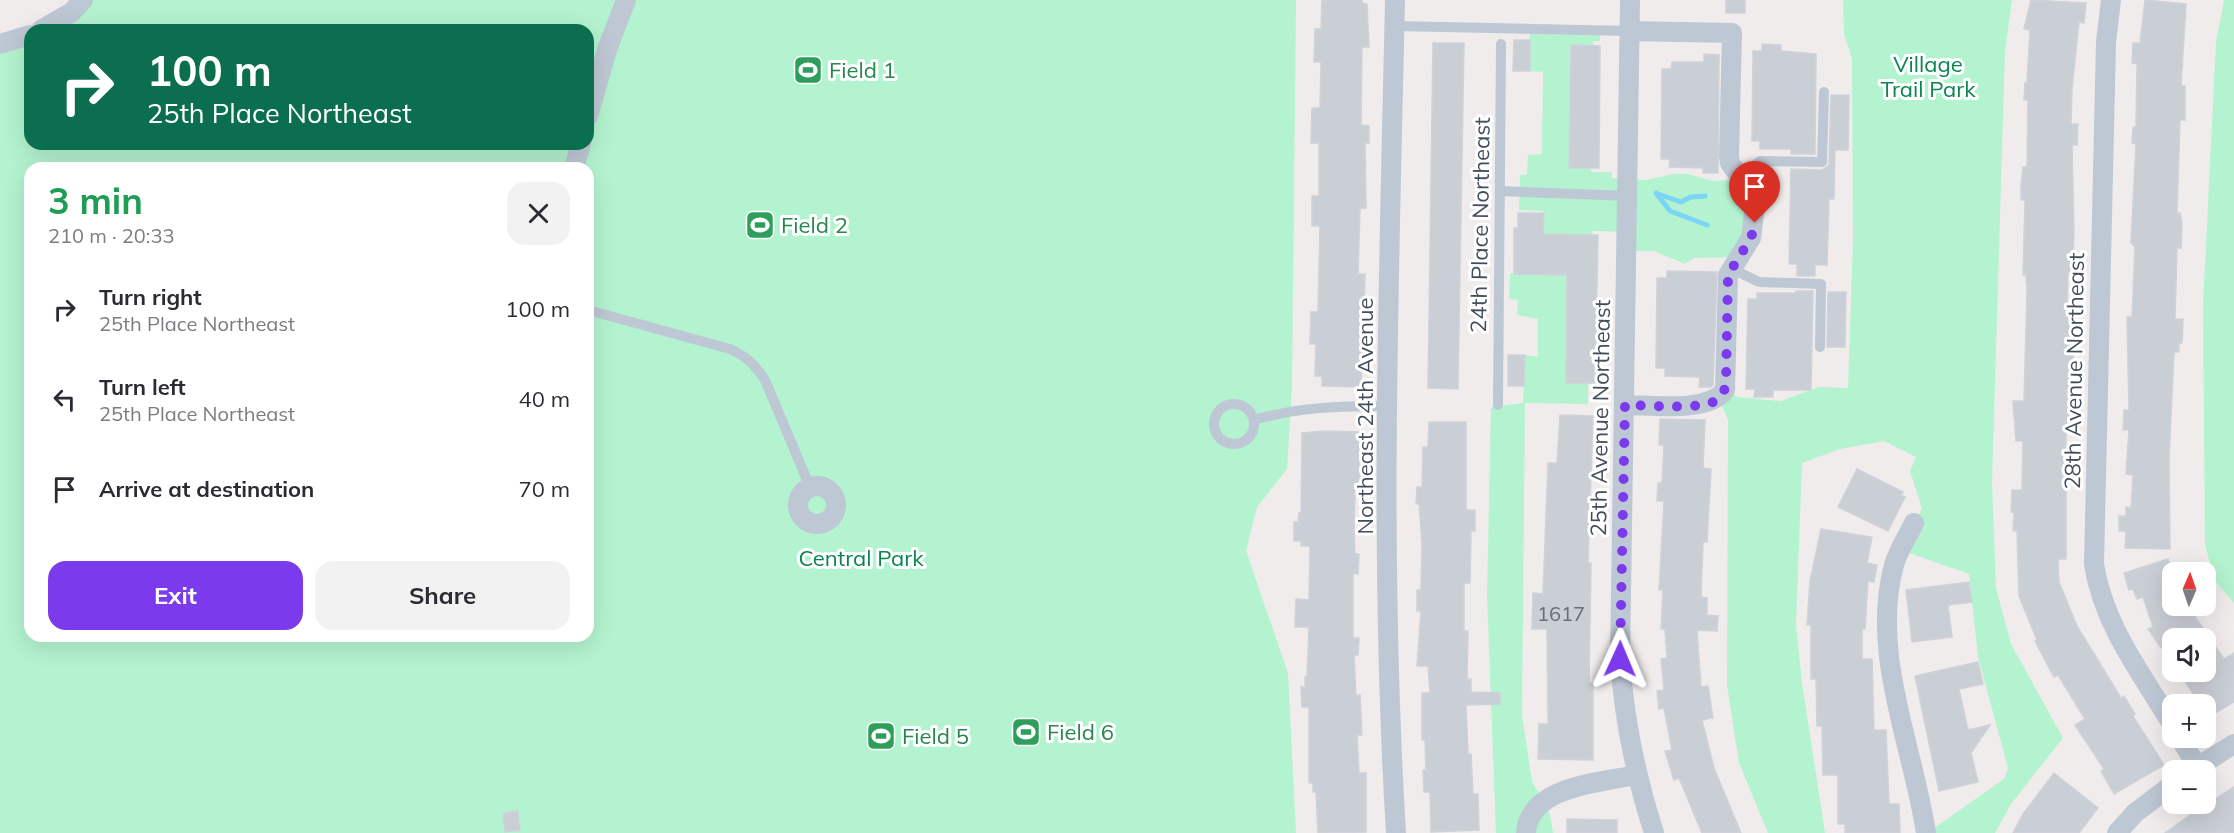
<!DOCTYPE html>
<html lang="en">
<head>
<meta charset="utf-8">
<style>
  :root { --surface:#fff; --page:#f2f2f3; --text:#2b2b33; --muted:#7c7c81; --accent:#7c3aed }
  body { margin:0; font-family:Mulish,sans-serif; background:var(--page); color:var(--text); height:100vh; display:flex; flex-direction:column; font-size:22px; white-space:nowrap }
  * { box-sizing:border-box; margin:0 }
  p { font-size:20px; color:var(--muted) }
  .icon { flex:none; width:33px; height:33px; fill:none; stroke:currentColor; stroke-width:2; stroke-linecap:round; stroke-linejoin:round }
  .map { position:relative; flex:1; overflow:hidden }
  .side { position:absolute; left:24px; top:162px; width:570px; height:480px; display:flex; flex-direction:column; background:var(--surface); border-radius:18px; box-shadow:0 6px 24px #0002 }
  .side>* { flex:none }
  .hud { position:absolute; left:24px; top:24px; width:570px; height:126px; border-radius:18px; box-shadow:0 6px 24px #0002; background:#0b6e4f; color:#fff; overflow:hidden }
  .needle { width:39px; rotate:2deg }
  .fabs { position:absolute; left:2162px; top:562px; display:grid; gap:12px }
  .fabs a { display:grid; place-items:center; width:54px; height:54px; border-radius:12px; background:var(--surface); box-shadow:0 6px 24px #0002; font-size:30px }
  .pin { position:absolute; display:grid; place-items:center; width:51px; height:51px; color:#fff; margin:-62px -26px; border-radius:50% 50% 50% 0; rotate:-45deg; box-shadow:0 0 6px #0007 }
  .pin .icon { rotate:45deg }
  .me { position:absolute; width:66px; margin:-33px; rotate:1deg; stroke-linejoin:round; filter:drop-shadow(0 0 4px #0008) }
  .turn { display:flex; align-items:center; gap:21px; height:126px; padding:0 24px; font-size:27px }
  .turn .icon { width:78px; height:78px; stroke-width:2.5 }
  .turn b { display:block; font-size:42px; line-height:51px }
  .round { display:grid; place-items:center; flex:none; width:63px; height:63px; border-radius:18px; background:var(--page) }
  .head { display:flex; align-items:center; justify-content:space-between; height:102px; padding:0 24px }
  h1 { font-size:36px; font-weight:700; line-height:45px; color:#1e9e55 }
  .cta { display:flex; gap:12px; margin-top:auto; padding:12px 24px }
  .cta a { flex:1; height:69px; border-radius:18px; background:var(--accent); color:#fff; font-size:24px; font-weight:700; line-height:69px; text-align:center }
  .cta a+a { background:var(--page); color:var(--text) }
  ul { padding:0; list-style:none }
  li { display:flex; align-items:center; gap:18px; height:90px; padding:0 24px }
  li div { flex:1 }
  li b { display:block; font-size:22px }
  li em { font-style:normal }
  .map>svg:first-child { display:block }
  .green { fill:#b4f3d0; fill-rule:evenodd }
  .lines { fill:none; stroke-linecap:round; stroke-linejoin:round }
  .stream { stroke:#7cd5f5; stroke-width:5 }
  .building { fill:#caced5; stroke:#cfd2d9; stroke-width:1.5 }
  .service { stroke:#bec8d4; stroke-width:10 }
  .minor { stroke:#bec8d4; stroke-width:20 }
  .route { stroke:#7c3aed; stroke-width:10; stroke-dasharray:0 18 }
  .labels { text-anchor:middle; stroke-width:6; stroke-linejoin:round; paint-order:stroke }
  .number-label { font-size:20px; fill:#656e7a }
  .park-label { font-size:22px; fill:#0c8450; stroke:#fff }
  .leisure-label { font-size:22px; fill:#27864d; stroke:#fff; text-anchor:start }
  .street-label { font-size:22px; fill:#434e5c; stroke:#fff }
</style>
</head>
<body>
<div class="map">
<svg width="2234" height="833" viewBox="0 0 2234 833">
  <rect width="100%" height="100%" fill="#f0ecec"/>
  <path class="green" d="M83,0H1296L1292,388L1287,469L1257,507L1246,551L1288,673L1296,833H0V44L30,35V144H588V30H41ZM30,168H588V636H30Z
    M1843,0H2012L2005,51L1992,483L1996,588L2011,644L2063,738L2011,804L1995,833H1927L2004,779L2008,768L1978,657L1969,574L1901,550L1922,508L1910,471L1916,457L1884,441L1840,449L1802,463L1796,625L1802,683L1825,833H1768L1739,763L1727,685L1728,420L1719,398L1725,390L1738,397L1781,401L1819,387L1848,388L1853,239L1852,59L1844,34Z
    M2224,0H2234V603L2215,581L2205,545L2203,306L2216,42Z
    M1530,29L1600,30V41H1593V46H1571L1569,167L1591,168V172H1612V178L1647,180L1673,174H1688L1713,181L1744,179L1752,194L1738,257L1694,258L1685,264L1654,251H1627V232L1592,231L1591,235H1569L1566,382L1588,383V404L1525,403L1522,716L1532,781L1550,814L1553,833H1496L1487,596L1491,407L1523,403L1525,355L1538,357V319L1517,315L1518,300L1509,299L1510,273L1543,274V211L1519,210L1520,175L1527,174L1528,155L1542,154L1543,72L1530,71Z"/>
  <g class="lines">
    <path class="stream" d="M1656,193L1670,211L1707,225
      M1658,194L1681,202L1691,197L1705,196"/>
  </g>
  <path class="building" d="M1322,0H1362V3L1367,4L1369,47H1362L1361,125L1369,126V143H1365L1366,208H1360L1358,274H1365L1361,387L1322,386V376H1315L1316,344H1310L1311,312H1318L1320,226H1312V196H1319V143H1311L1312,108H1320L1321,62H1314L1315,29H1321Z
    M1726,0H1745V13H1726Z
    M2031,0L2086,3L2084,23L2079,22L2072,89L2071,124H2078L2077,145H2072L2074,233L2072,273H2068L2067,313L2068,322L2074,323V337L2072,382L2070,381L2069,423H2066V559H2058L2059,582L2077,626L2121,698L2124,696L2135,714L2133,716L2164,765L2114,794L2101,771L2104,769L2075,725L2085,719L2058,675L2054,677L2035,641L2037,640L2019,596L2017,531H2013L2014,512H2011L2012,490H2022L2023,441H2016L2013,401H2024L2027,291L2026,275H2023L2025,200H2021V185L2023,167H2027L2028,100H2024L2025,83H2027L2030,30L2024,29Z
    M2145,0L2186,4L2181,86H2185V120H2180L2177,213H2180L2182,224L2181,248H2177L2175,319H2183L2182,343H2179V352H2174L2169,460L2170,549L2125,548L2126,531H2119V516H2126V507L2131,508L2133,475L2126,474L2129,430H2123L2124,410H2129L2127,317H2132L2135,247L2131,243L2136,144L2132,143L2133,128L2136,126L2137,64L2132,63L2133,43H2140Z
    M1514,40H1530V71H1513Z
    M1433,43H1464L1458,389L1428,388Z
    M1762,44L1781,45V51L1816,54L1815,154H1791V149H1760V141H1752L1753,51H1762Z
    M1571,45L1600,46L1599,168H1569Z
    M1704,54L1719,55L1718,173H1703V168L1669,167L1670,159H1661L1662,69H1671L1672,62H1704Z
    M1831,95H1849L1848,150H1835L1834,199H1829L1827,265H1815V276H1797V264H1789L1791,169L1822,170L1829,165Z
    M1518,213H1544L1543,234L1598,235L1595,383H1566L1567,275L1514,274V228H1518Z
    M1667,271L1717,272L1713,385L1711,387H1699L1700,377L1665,376V368H1656L1657,278H1667Z
    M1796,291H1813L1811,390H1773V397H1754L1755,389H1746L1748,299H1757V293H1796Z
    M1828,292H1846L1845,347H1827Z
    M1508,355H1525L1524,386H1508Z
    M1560,415L1593,416L1588,563H1591L1589,683H1593V760L1538,759L1539,724H1548L1547,629H1532L1533,593L1543,594L1548,463H1557Z
    M1660,419L1705,420L1703,468L1711,469L1707,542H1703L1701,597L1707,598V615L1718,616L1717,631L1697,630L1701,687L1708,686L1713,718L1702,720L1714,768L1741,833H1702L1679,778L1674,780L1665,751L1672,750L1664,708L1659,709L1657,691L1664,690L1661,659L1667,658L1665,629H1661L1663,590H1659L1664,501H1657L1658,483H1662L1664,445H1659Z
    M1429,422H1466V510H1475V531H1471L1470,583H1464V631H1468L1467,679H1471V692L1500,693V704L1466,705L1468,754H1471L1473,794H1478L1479,830L1431,832L1430,792H1424L1423,770H1426L1425,740H1422V693H1430L1428,666H1417L1421,611H1417V590H1421L1422,543L1419,504H1416L1417,487H1422L1423,447H1428Z
    M1324,431L1359,432L1360,491H1355L1354,530L1355,554H1359L1358,574L1353,573V638H1359L1358,655H1354L1356,696L1360,695L1362,735H1357L1359,773H1366V832L1318,833L1316,792H1313V783H1309V707H1302L1301,687H1305V677H1307L1309,627H1295L1296,599L1309,600L1310,546H1301V541H1294V522H1298L1299,513H1301L1302,433Z
    M1857,469L1903,492L1901,495L1905,497L1888,531L1838,507Z
    M1821,529L1872,537L1867,563L1877,565L1874,582L1868,581L1865,629H1862V659H1872L1874,730H1886L1889,804H1899L1900,833H1845V824H1838V775H1823L1822,726H1817L1816,679H1811V625H1807L1810,581Z
    M2168,559L2172,572V606H2188L2224,659L2234,653V702L2207,718L2205,705H2200L2185,681L2188,679L2183,672H2205V639H2172L2161,648L2148,629L2153,627L2143,597L2137,599L2133,589L2129,590L2124,573Z
    M1969,582L1972,602L1948,605L1952,637L1912,642L1906,590Z
    M1978,662L1983,684L1959,689L1968,730L1990,725L1971,753L1978,782L1939,791L1915,676Z
    M2054,773L2098,808L2079,833H2013L2023,814Z
    M2234,787V833H2165L2190,815L2187,811L2197,804L2206,805Z
    M518,811L520,830L505,832L503,813Z
    M1567,819L1617,820V833H1567Z"/>
  <g class="lines">
    <path class="service" d="M1395,26L1629,31
      M1741,177L1760,161L1822,162L1824,92
      M1500,191L1627,196
      M1730,268L1759,282L1821,284L1820,347
      M588,310L730,349C746,356 755,365 765,380L810,487
      M1214 424a20 20 0 1 1 40 0a20 20 0 1 1-40 0Z
      M1498,405L1501,44
      M1254,420C1299,407 1341,406 1388,406"/>
    <path class="minor" d="M1395,0C1389,277 1379,556 1396,833
      M1630,0L1620,659C1624,721 1635,774 1654,833
      M2111,0L2106,42L2094,564C2103,624 2141,673 2172,724
      M41,30L72,12L83,0
      M0,44L30,35
      M588,116L608,47L626,0
      M574,168L581,144
      M1625,405C1651,405 1709,413 1725,390L1728,275L1751,238L1755,206L1752,194L1730,163L1729,156L1732,33L1629,31
      M798 505a19 19 0 1 1 38 0a19 19 0 1 1-38 0Z
      M1914,523C1908,536 1898,550 1894,565C1870,653 1913,746 1926,833
      M2180,738L2197,766
      M2191,771L2234,744
      M1526,833C1529,786 1599,783 1636,775
      M2117,833L2135,813L2172,785"/>
  </g>
  <g class="lines">
    <path class="route" d="M1620,659L1625,405C1645,405 1704,411 1719,399C1724,394 1725,388 1726,382L1728,275L1751,238L1755,223"/>
  </g>
  <defs>
    <g id="stadium-square" transform="scale(1.5)"><rect x="-9" y="-9" width="18" height="18" rx="4" fill="#2e9e5b" stroke="#fff"/><path d="M0-5a6.5 5 0 1 0 0 10a6.5 5 0 1 0 0-10ZM-3.5-1.8h7v3.6h-7Z" fill="#fff"/></g>
  </defs>
  <g fill-rule="evenodd">
    <use href="#stadium-square" x="808" y="70"/>
    <use href="#stadium-square" x="760" y="225"/>
    <use href="#stadium-square" x="1026" y="732"/>
    <use href="#stadium-square" x="881" y="736"/>
  </g>
  <g class="labels">
    <g class="number-label">
      <text x="1561" y="621">1617</text>
    </g>
    <g class="park-label">
      <text x="1928" y="72">Village<tspan x="1928" dy="25">Trail Park</tspan></text>
      <text x="861" y="566">Central Park</text>
    </g>
    <g class="leisure-label">
      <text x="829" y="78">Field 1</text>
      <text x="781" y="233">Field 2</text>
      <text x="1047" y="740">Field 6</text>
      <text x="902" y="744">Field 5</text>
    </g>
    <g class="street-label">
      <text transform="translate(1480 225) rotate(-89)" y="8">24th Place Northeast</text>
      <text transform="translate(2074 371) rotate(-89)" y="8">28th Avenue Northeast</text>
      <text transform="translate(1365 416) rotate(-90)" y="8">Northeast 24th Avenue</text>
      <text transform="translate(1600 418) rotate(-89)" y="8">25th Avenue Northeast</text>
    </g>
  </g>
</svg>
<div class="fabs">
<a><svg class="needle" viewBox="-14 -14 28 28"><path d="M0-13l5 13h-10z" fill="#e53935"/><path d="M0 13l5-13h-10z" fill="#7c7c81"/></svg></a>
<a><svg class="icon" aria-label="sound" viewBox="0 0 24 24"><path d="M4 9h4l5-4v14l-5-4H4zM17 9q2 3 0 6"/></svg></a>
<a>+</a>
<a>−</a>
</div>
<div class="pin" style="left:1755px;top:223px;background:#d93025"><svg class="icon" aria-label="arrive" viewBox="0 0 24 24"><path d="M6 21V4h12l-3 4 3 4H6"/></svg></div>
<svg class="me" style="left:1620px;top:659px" viewBox="-20 -20 40 40"><path d="M0-17L14 15 0 8-14 15z" fill="#7c3aed" stroke="#fff" stroke-width="4"/></svg>
<div class="hud">
<div class="turn"><svg class="icon" aria-label="right" viewBox="0 0 24 24"><path d="M7 20v-9h11M14 6l5 5-5 5"/></svg><div><b>100 m</b>25th Place Northeast</div></div>
</div>
<section class="side">
<div class="head"><div><h1>3 min</h1><p>210 m · 20:33</p></div><a class="round"><svg class="icon" aria-label="close" viewBox="0 0 24 24"><path d="M6 6l12 12M18 6L6 18"/></svg></a></div>
<ul>
<li><svg class="icon" aria-label="right" viewBox="0 0 24 24"><path d="M7 20v-9h11M14 6l5 5-5 5"/></svg><div><b>Turn right</b><p>25th Place Northeast</p></div><em>100 m</em></li>
<li><svg class="icon" aria-label="left" viewBox="0 0 24 24"><path d="M17 20v-9H6M10 6l-5 5 5 5"/></svg><div><b>Turn left</b><p>25th Place Northeast</p></div><em>40 m</em></li>
<li><svg class="icon" aria-label="arrive" viewBox="0 0 24 24"><path d="M6 21V4h12l-3 4 3 4H6"/></svg><div><b>Arrive at destination</b></div><em>70 m</em></li>
</ul>
<div class="cta"><a>Exit</a><a>Share</a></div>
</section>
</div>
</body>
</html>
